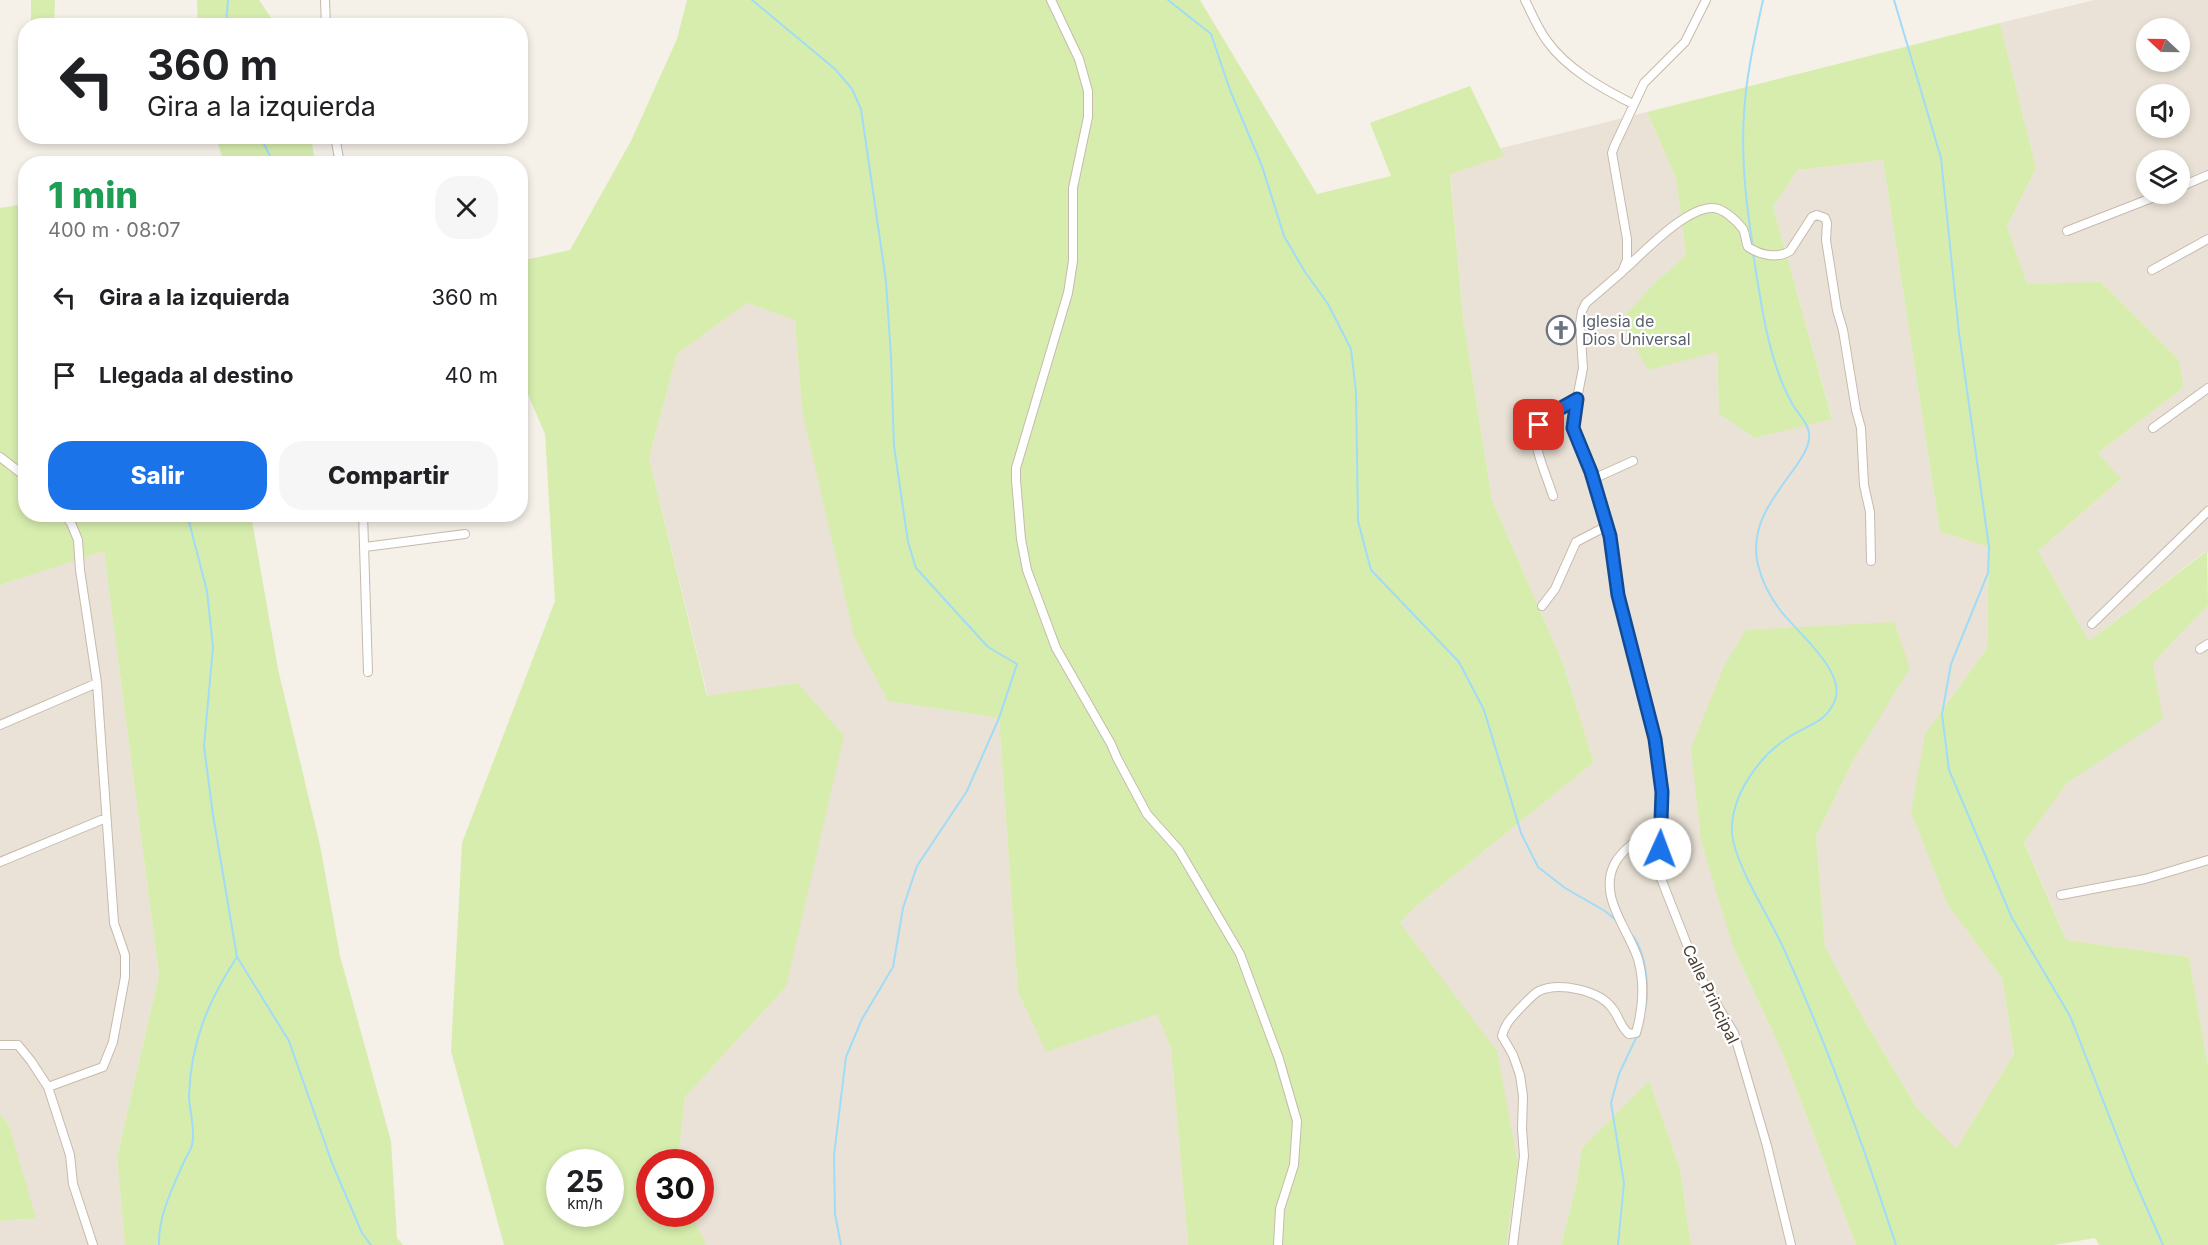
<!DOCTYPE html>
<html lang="es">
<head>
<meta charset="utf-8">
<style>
  :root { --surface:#fff; --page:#f6f6f6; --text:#202124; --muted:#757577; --accent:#1a73e8 }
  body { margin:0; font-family:Inter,sans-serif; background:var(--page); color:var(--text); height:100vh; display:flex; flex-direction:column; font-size:22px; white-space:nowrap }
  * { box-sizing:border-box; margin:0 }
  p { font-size:20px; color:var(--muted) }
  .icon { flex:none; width:33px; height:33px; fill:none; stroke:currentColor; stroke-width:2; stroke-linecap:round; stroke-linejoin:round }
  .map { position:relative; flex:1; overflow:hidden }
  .panel { position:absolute; left:18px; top:156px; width:510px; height:366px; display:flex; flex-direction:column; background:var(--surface); border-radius:24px; box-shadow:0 3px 9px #0003 }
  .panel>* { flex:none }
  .guide { position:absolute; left:18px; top:18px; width:510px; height:126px; border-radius:24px; box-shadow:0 3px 9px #0003; background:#fff; color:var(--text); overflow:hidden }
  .needle { width:39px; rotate:292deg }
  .fabs { position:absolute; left:2136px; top:18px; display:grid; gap:12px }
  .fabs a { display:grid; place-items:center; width:54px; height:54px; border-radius:50%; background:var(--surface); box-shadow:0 3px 9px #0003; font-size:30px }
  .speed { position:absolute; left:546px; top:1149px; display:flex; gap:12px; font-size:30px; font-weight:700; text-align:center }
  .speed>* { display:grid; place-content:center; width:78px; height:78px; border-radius:50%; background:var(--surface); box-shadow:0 3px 9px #0003; line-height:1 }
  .speed small { font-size:15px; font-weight:400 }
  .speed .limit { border:9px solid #d22; background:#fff; color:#111 }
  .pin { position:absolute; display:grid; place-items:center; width:51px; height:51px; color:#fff; margin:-26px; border-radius:12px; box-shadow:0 3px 9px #0006 }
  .me { position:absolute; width:66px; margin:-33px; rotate:2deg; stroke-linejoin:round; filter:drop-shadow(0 0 4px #0008) }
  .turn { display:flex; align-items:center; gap:21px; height:126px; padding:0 30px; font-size:27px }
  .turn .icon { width:78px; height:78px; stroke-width:2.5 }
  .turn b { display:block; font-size:42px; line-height:51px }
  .round { display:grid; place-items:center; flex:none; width:63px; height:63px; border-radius:24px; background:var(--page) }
  .headline { display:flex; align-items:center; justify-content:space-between; height:102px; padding:0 30px }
  h1 { font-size:36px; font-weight:800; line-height:45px; color:#1e9e55 }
  .button { display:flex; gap:12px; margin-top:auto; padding:12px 30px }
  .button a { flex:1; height:69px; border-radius:24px; background:var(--accent); color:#fff; font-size:24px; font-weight:800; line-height:69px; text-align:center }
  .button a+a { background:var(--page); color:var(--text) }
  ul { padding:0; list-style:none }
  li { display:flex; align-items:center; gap:18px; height:78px; padding:0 30px }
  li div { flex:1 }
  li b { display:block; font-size:22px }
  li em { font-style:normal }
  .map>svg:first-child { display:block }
  .residential { fill:#eae2d6; fill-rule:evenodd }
  .green { fill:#d7edae; fill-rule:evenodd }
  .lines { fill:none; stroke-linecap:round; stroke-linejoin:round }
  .stream { stroke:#a0dcf7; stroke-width:2 }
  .street-casing { stroke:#c5baad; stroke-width:10 }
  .street { stroke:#fff; stroke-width:8 }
  .route-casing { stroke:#114b97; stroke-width:15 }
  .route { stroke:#1a73e8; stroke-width:10 }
  .labels { text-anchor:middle; stroke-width:4.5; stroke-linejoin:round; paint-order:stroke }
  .worship-label { font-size:16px; fill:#5b616d; stroke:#fff; text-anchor:start }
  .street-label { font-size:16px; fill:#4a4036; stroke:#fff }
</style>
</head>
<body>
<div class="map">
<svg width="2208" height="1245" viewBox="0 0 2208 1245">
  <rect width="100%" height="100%" fill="#f5f0e8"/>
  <path class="residential" d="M2094,0H2208V553L2206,551L2089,641L2038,551L2120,480L2098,453L2184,387L2179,360L2101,282L2027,285L2007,226L2036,168L2000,23ZM2146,28H2180V62H2146ZM2146,94H2180V128H2146ZM2146,160H2180V194H2146Z
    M1647,112L1676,178L1686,255L1655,283L1717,352L1719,414L1755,438L1832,418L1773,206L1798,170L1883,160L1940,532L1989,547L1987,648L1925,734L1948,905L2002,978L2014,1054L1956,1150L1917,1108L1865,1021L1825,947L1816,836L1854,759L1733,947L1782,1052L1856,1245H1691L1680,1169L1649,1082L1582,1148L1576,1186L1561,1245H1506L1518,1164L1400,923L1416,906L1594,762L1562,661L1492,500L1463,318L1449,161Z
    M747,303L795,319L802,410L889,701L999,718L1018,992L1046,1051L1157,1013L1171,1048L1188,1245H706L692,1214H700V1162H678L685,1097L786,987L798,683L708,697L649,458L677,354Z
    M104,550L159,975L117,1157L125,1245H0V1221L35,1218L9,1125L0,1114V585Z
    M2208,605V1067L2189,957L2066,940L2024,841L2067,783L2162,719L2153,663Z"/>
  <path class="green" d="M31,0H55L54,25H31Z
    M197,0H259L276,25H198Z
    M687,0H1200L1317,194L1391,176L1370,123L1470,86L1504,156L1450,174L1463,318L1492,500L1562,661L1594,762L1416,906L1400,923L1497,1051L1518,1164L1506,1245H1188L1171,1048L1157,1014L1046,1052L1018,992L999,718L888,701L854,636L802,410L795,320L747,303L677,354L649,458L707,696L798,683L844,736L786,987L685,1097L678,1162H650V1214H692L706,1245H504L451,1051L462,843L555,601L545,434L521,378V261L570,250L631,141L677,39ZM560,1162H610V1214H560Z
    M2000,23L2036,168L2007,226L2027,284L2101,282L2179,360L2184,387L2098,453L2121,479L2038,551L2089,641L2207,551L2208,605L2153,663L2163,719L2067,783L2024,842L2066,940L2189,957L2208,1067V1245H2099L2095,1238L2054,1245H1856L1782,1052L1733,947L1701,841L1691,748L1724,666L1746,630L1894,622L1910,668L1854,759L1816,836L1825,947L1865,1021L1917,1108L1956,1149L2014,1054L2002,978L1948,905L1911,812L1925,734L1987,648L1989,547L1940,532L1883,160L1798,170L1773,206L1832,419L1755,438L1719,414L1717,352L1648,370L1620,321L1655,283L1686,255L1676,178L1647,112Z
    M216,137H311L315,163H224Z
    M25,204L26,514L251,515L278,669L320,845L340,956L391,1141L397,1238L403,1245H125L117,1157L159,975L104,551L0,585V208Z
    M1649,1081L1680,1169L1691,1245H1561L1576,1186L1582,1148Z
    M0,1114L9,1125L36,1218L0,1221Z"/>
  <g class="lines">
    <path class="stream" d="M752,0L835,69L852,89L861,109L886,281L891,357L894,446L908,542L916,568L988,647L1017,664L999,718L967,791L917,866L903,908L893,967L862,1019L846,1057L834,1155L835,1214L841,1245
      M1168,0L1211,34L1230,90L1262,166L1284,236L1305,272L1328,304L1351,349L1356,392L1358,521L1371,570L1459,662L1484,710L1521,833L1538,867L1565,888L1605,911L1617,921
      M1894,0L1941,158L1959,333L1989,547L1988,573L1951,664L1942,714L1949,770L2012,918L2070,1016L2133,1177L2163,1245
      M226,26L228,0
      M260,136L274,164
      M1753,247C1746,204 1741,157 1744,114C1746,76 1755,37 1763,0
      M1753,253C1760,296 1766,344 1783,385C1786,391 1789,399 1793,405C1799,416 1811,425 1809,439C1808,450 1800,460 1794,469C1773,498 1749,526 1758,565C1762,581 1770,597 1780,610C1796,631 1843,669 1836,697C1828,724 1805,725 1786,739C1758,758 1730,797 1732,833C1735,867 1773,922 1787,956C1829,1050 1864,1147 1896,1245
      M187,514L207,591L213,647L204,746L213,815L237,957L289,1041L332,1163L362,1233L371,1245
      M1628,931C1646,946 1650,988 1645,1010
      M159,1245C158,1218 171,1191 182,1166C185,1159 190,1152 192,1145C196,1130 189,1110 189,1095C191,1042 208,1001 237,957
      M1618,1245L1624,1183L1611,1103L1619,1074L1637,1036"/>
    <g class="street-casing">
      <path id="street" d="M325,0L326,26
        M1051,0L1079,59L1088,91V117L1073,188V261L1068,293L1016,468V480L1021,539L1027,570L1056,648L1111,744L1117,758L1147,814L1179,850L1240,954L1279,1059L1297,1121L1294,1165L1280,1209L1278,1245
        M1525,0C1532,14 1538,29 1547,41C1567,69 1603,89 1633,104
        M1706,0L1685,42L1644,83L1614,147L1612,153L1627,239V260L1622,272L1586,303L1582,311L1580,324L1583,368L1574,414L1573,428L1591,473L1610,536L1618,595L1655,739L1662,792L1660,876L1699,975L1734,1033L1767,1146L1791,1245
        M335,136L340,164
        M2180,187L2208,175
        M2067,231L2162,194
        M1625,269C1644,252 1686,207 1713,208C1723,208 1737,221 1743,229C1746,235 1745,241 1748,247C1760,255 1777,259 1790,251L1812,217L1817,215L1825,218L1827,223L1826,240L1837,310L1843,330L1856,410L1861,428L1864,485L1870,512L1871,561
        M2152,270L2208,239
        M2153,428L2208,388
        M0,457L26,477
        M1593,479L1633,461
        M1553,496C1537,447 1517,423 1577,399
        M363,514L368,672
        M365,547L465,534
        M1542,606L1555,589L1576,542L1607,526
        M2092,624L2208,511
        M2200,649L2208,644
        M0,725L97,683
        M0,862L106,818
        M2061,895L2145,879L2208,860
        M0,1045H18L31,1061L48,1087L70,1155L73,1184L93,1245
        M48,1087L103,1067L113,1042L125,977V955L114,923L97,683L80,570L78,540L71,523L64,514
        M1513,1245L1524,1156L1522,1129L1523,1096L1520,1075L1513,1055L1502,1036C1503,1032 1505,1027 1507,1024C1510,1018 1534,993 1539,991C1559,982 1599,990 1612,1008C1619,1016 1620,1027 1629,1034L1636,1033C1643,1009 1645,984 1638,959C1629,930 1597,896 1615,863C1623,848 1647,833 1661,823"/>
    </g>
    <use href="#street" class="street"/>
  </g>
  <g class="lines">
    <g class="route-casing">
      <path id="route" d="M1539,425L1545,417L1577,399L1573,428L1591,472L1610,536L1618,595L1655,739L1662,792L1660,849"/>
    </g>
    <use href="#route" class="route"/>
  </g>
  <defs>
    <g id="church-ring" transform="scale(1.5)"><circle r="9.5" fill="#fff" stroke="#6b7280" stroke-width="1.5"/><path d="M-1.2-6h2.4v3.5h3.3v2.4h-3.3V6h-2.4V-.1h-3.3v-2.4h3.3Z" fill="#6b7280"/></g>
  </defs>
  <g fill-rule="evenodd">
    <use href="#church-ring" x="1561" y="330"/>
  </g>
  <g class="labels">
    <g class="worship-label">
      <text x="1582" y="327">Iglesia de<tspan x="1582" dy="18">Dios Universal</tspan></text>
    </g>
    <g class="street-label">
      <text transform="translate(1711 994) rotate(64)" y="6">Calle Principal</text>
    </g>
  </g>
</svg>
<div class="fabs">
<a><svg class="needle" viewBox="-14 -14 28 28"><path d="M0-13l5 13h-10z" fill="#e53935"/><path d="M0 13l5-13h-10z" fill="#757577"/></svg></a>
<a><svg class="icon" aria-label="sound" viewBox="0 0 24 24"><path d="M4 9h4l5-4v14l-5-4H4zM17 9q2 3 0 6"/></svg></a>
<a><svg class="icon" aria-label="layers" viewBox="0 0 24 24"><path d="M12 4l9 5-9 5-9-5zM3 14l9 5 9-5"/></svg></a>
</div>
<div class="speed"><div>25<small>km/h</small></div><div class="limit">30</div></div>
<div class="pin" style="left:1539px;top:425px;background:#d93025"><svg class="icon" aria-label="arrive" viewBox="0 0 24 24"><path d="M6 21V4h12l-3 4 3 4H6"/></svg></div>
<svg class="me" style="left:1660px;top:849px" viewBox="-20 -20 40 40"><circle r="19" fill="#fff"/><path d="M0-13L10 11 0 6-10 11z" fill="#1a73e8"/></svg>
<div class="guide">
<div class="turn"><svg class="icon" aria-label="left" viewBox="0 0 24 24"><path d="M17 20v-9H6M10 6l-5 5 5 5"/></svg><div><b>360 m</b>Gira a la izquierda</div></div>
</div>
<section class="panel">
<div class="headline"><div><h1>1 min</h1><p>400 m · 08:07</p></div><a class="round"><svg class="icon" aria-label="close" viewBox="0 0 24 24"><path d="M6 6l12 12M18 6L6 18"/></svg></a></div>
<ul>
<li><svg class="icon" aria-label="left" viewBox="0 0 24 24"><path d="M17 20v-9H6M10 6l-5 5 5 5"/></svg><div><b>Gira a la izquierda</b></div><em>360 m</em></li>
<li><svg class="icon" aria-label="arrive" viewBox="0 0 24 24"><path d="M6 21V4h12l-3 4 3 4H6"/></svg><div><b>Llegada al destino</b></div><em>40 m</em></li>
</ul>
<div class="button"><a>Salir</a><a>Compartir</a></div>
</section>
</div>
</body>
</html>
